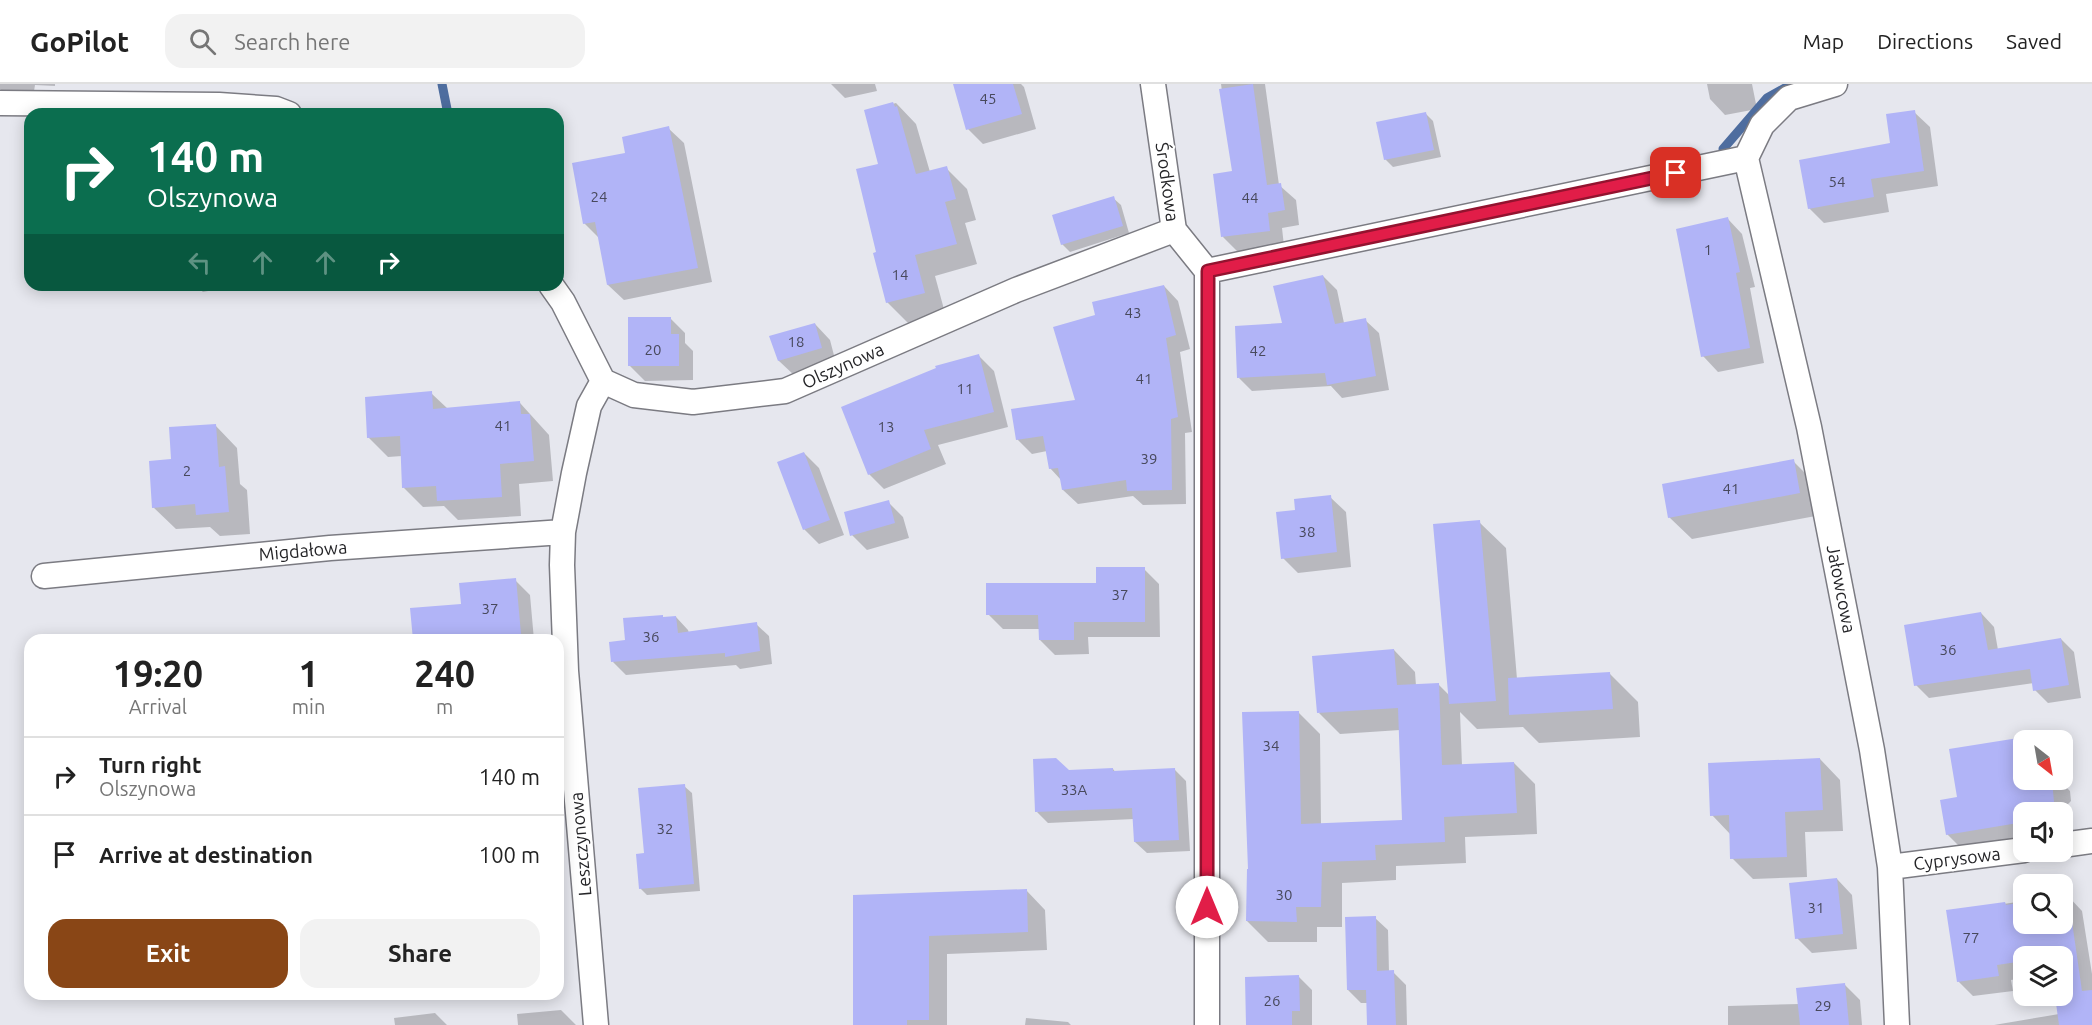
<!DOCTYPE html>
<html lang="en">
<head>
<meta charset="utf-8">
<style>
  :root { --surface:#fff; --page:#f2f2f2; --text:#222; --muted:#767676; --line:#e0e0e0; --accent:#894616 }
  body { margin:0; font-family:Ubuntu,sans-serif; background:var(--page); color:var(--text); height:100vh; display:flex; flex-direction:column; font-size:22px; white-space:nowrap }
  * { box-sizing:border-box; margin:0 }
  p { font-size:20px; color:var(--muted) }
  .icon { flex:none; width:33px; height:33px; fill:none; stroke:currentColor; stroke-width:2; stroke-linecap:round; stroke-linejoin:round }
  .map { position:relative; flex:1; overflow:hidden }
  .side { position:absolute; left:24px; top:550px; width:540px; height:366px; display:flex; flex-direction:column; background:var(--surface); border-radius:18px; box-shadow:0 3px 15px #0003 }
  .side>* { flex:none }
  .hud { position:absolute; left:24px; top:24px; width:540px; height:183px; border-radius:18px; box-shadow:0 3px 15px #0003; background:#0b6e4f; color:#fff; overflow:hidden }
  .needle { width:39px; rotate:149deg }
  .fabs { position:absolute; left:2013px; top:646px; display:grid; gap:12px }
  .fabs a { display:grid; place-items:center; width:60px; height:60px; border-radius:12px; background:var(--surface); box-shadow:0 3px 15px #0003; font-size:30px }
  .pin { position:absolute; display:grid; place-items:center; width:51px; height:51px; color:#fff; margin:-26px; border-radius:12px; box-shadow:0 3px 9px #0006 }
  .me { position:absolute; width:66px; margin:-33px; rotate:0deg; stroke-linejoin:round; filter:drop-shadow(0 0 4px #0008) }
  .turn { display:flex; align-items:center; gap:21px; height:126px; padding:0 24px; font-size:27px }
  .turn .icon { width:78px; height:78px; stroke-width:2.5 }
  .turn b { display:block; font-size:42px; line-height:51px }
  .lanes { display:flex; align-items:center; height:57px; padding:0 24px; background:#0003; justify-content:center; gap:30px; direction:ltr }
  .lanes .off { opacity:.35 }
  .eta { display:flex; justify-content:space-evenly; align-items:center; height:102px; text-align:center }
  .eta b { font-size:36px; font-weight:700; line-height:42px }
  .button { display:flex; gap:12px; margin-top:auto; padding:12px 24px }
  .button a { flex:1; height:69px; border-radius:18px; background:var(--accent); color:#fff; font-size:24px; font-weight:700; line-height:69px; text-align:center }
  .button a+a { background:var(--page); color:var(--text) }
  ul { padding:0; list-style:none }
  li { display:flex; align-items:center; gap:18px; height:78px; padding:0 24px; border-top:2px solid var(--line) }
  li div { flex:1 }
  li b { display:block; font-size:22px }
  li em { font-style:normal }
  header { display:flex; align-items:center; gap:36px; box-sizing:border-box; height:84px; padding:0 30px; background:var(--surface); border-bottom:2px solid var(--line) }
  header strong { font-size:28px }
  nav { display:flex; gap:33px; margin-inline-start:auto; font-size:21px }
  .search { width:420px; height:54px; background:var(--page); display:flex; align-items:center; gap:15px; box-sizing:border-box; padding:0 21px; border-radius:18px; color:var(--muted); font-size:22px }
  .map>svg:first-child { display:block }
  .shadow { fill:#0003 }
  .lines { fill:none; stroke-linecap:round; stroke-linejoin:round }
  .stream { stroke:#4e6d9f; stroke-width:9 }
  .building { fill:#b1b4f7 }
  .street-casing { stroke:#7b7b82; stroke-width:27 }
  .street { stroke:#fff; stroke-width:24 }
  .route-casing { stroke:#92132f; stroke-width:15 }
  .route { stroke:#e11d48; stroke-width:10 }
  .labels { text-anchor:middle; stroke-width:4.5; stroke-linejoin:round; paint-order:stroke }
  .number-label { font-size:15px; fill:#48495c }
  .street-label { font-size:18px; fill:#252528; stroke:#fff }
</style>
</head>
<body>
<header>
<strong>GoPilot</strong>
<div class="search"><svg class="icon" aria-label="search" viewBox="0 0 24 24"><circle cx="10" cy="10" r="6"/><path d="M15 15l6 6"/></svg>Search here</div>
<nav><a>Map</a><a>Directions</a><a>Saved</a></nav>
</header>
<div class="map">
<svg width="2092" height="941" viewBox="0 0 2092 941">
  <rect width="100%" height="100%" fill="#e6e7ee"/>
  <path class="shadow" d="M0,0H55V2L35,1L32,20H14L0,5Z
    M831,0H875L877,7L845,14Z
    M955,0H1021L1024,3L1036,45L983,60L968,45Z
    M1221,0H1265L1279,101L1296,116L1299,141L1282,144L1284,162L1238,168L1223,153L1233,89Z
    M1707,0H1752L1757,25L1725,31L1710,15Z
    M896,19L916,40L930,88L946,84L967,105L976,136L965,139L977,180L935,192L945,229L908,239L887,218L878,169L880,81L866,27Z
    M1914,28L1930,43L1938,102L1886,110L1889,128L1824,139L1809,124L1892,60Z
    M1425,29L1433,37L1441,73L1393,83L1385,75Z
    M668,44L684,59L712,198L624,216L608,201L600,155L584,139L627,71Z
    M1113,114L1121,121L1129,149L1070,168L1062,160Z
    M1727,134L1742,150L1755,203L1750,204L1764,279L1718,288L1703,272Z
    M1323,192L1337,206L1344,239L1365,236L1379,249L1389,306L1342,314L1331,302L1252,307L1239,294Z
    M155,201H187L160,206Z
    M195,201H239L203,208Z
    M1164,202L1178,217L1190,265L1180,268L1192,348L1185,349L1186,420L1143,421L1133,412L1078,420L1063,406L1061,396L1050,384L1047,367L1032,370L1017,355L1077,317L1097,232Z
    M670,234L685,249V259L693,267V296L645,297L630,282Z
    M815,240L830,256L836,279L795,292L779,277L771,253Z
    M979,272L994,287L1008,343L938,361L946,380L884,405L869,390Z
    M431,309L448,325L520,319L549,351L553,397L519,400L521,432L458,436L444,422L423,423L404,404L402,372L388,373L368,353Z
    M215,341L237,364L240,400L247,406L250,450L220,452L210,443L176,445L153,423L172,376Z
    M804,369L819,384L844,451L819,460L804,445Z
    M1793,377L1815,399L1821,431L1692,455L1669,433Z
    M1330,413L1346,428L1351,483L1298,489L1283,474Z
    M888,418L903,433L909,454L867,466L852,451Z
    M1479,438L1506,464L1517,595L1610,590L1638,618L1640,653L1539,659L1523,643L1477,645L1460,628L1462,682L1514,679L1535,700L1537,750L1465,753L1466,779L1396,782V796L1342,799V843H1317V858H1268L1247,837L1299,629L1320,650L1321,741L1403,738L1400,646L1340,650L1319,629L1394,566L1415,588L1416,602L1438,600L1450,612Z
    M1144,485L1159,500L1160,553H1088L1089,570L1055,571L1040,556V545H1003L988,530L1097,501Z
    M515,496L530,511L534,556H414L411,526L462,521Z
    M1981,529L1994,543L1998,566L2061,555L2074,568L2081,614L2048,619L2035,606L2034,599L1929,614L1916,601Z
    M662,532L664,534L676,533L688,546L689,549L756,540L769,552L772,580L740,585L736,581L626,591L613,578L627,557Z
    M2044,651L2049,657H2024V696H2062V689L2064,701L2070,707L2071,717L2066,722L2070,748L2062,749V729H2024V755L1962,765L1947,750L1958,714L1951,666Z
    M1820,675L1840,696L1843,747L1805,748L1807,793L1753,795L1732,774L1731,751L1712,731Z
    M1113,685L1116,689L1175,686L1186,697L1190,767L1147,769L1135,758L1134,735L1048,739L1037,728Z
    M684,702L692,709L700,807L647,811L640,804L646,771Z
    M1837,795L1852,811L1857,865L1812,869L1797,854Z
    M1026,806L1045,826L1047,866L947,870V941H855V813Z
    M2067,811L2082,827L2092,890V941H1994L2059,930L2056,912H2062V873H2024V894L2011,896L2013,907L1973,912L1958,897L1948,828L2024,817V840H2062Z
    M1375,834L1388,846L1389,888H1393L1406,901L1407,941H1369L1368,919H1361L1348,906Z
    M1299,893L1312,906V941H1247Z
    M1845,901L1860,916L1862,941H1728V922L1799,920Z
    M561,926L576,941H518L517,930Z
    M435,929L447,941H395L394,934Z
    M1026,934L1068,938L1071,941H1025Z"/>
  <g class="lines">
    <path class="stream" d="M442,0L448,30
      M1723,65L1767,14L1792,0"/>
  </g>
  <path class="building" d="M953,0H1013L1022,30L966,46Z
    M1253,0L1267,101L1281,99L1285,126L1268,129L1270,147L1221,153L1213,90L1232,87L1219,5Z
    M893,18L895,23L897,22L916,90L947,82L956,115L945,118L957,160L915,171L925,209L886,219L873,169L876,168L856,85L878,80L864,26Z
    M1915,26L1924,87L1871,95L1874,113L1808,125L1799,76L1890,59L1886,30Z
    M1426,28L1434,66L1384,76L1376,38Z
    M669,42L698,184L607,201L595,138L583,140L572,79L625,69L622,53Z
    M1114,112L1123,142L1061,161L1052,131Z
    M1728,133L1740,188L1736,189L1750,264L1701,273L1676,145Z
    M1323,191L1335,240L1366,234L1376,292L1327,301L1325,289L1237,294L1235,242L1282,239L1273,202Z
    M1164,201L1176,251L1166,254L1178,333L1171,335L1172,406L1127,407L1126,396L1062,406L1058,384L1049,385L1043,352L1016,356L1011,325L1075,316L1053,243L1095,231L1092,218Z
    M628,233H671V250H679V282H628Z
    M815,239L822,264L778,277L769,252Z
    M979,270L994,328L924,346L931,365L868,391L841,323L936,284L935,282Z
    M432,307L433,325L520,317L521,330H530L534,377L500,380L502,413L437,417L436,402L402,404L400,352L367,354L365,313Z
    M216,340L219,383L225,382L229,428L196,431L195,420L152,424L149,377L171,375L169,343Z
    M804,368L830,436L803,446L777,378Z
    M1794,375L1800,409L1668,434L1662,400Z
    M1331,411L1337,468L1281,475L1276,428L1295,426L1294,415Z
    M889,416L895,439L850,452L844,428Z
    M1480,436L1496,617L1449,620L1433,440Z
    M1096,483H1145V538H1074V556H1039L1038,531H986V499H1096Z
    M516,494L521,550L450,556H413L410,524L461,520L459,499Z
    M1981,528L1988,566L2061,554L2069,601L2033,607L2030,585L1914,602L1904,541Z
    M663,531V533L676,532L678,549L757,538L760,567L725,573V569L611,578L609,558L625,556L623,534Z
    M1394,565L1397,601L1439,599L1442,681L1514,678L1517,729L1444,733L1445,758L1375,761L1376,776L1322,778L1321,823H1296L1297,838L1246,837L1247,785H1248L1242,628L1299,627L1301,740L1402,736L1398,624L1317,629L1312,572Z
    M1610,588L1613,625L1509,631L1508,594Z
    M2044,650L2045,657H2024V696H2052L2055,729H2024V738L1946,751L1940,716L1957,713L1949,665Z
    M1056,674L1069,686L1113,684V687L1175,684L1179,756L1134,758L1132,724L1035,728L1033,675Z
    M1820,674L1823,726L1785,728L1787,773L1730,775L1729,731L1710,732L1708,679Z
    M685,700L694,800L639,805L636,770L644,769L638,704Z
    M1837,794L1843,850L1795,855L1789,799Z
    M1027,805L1028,848L929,852V936H907V941H853V811Z
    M2068,810L2082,907L2092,906V941H2059L2055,912H2062V873H2024V877L1997,881L1999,892L1957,898L1946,826L2005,818L2006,821L2024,818V840H2062V811Z
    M1376,832L1377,887L1394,886L1396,941H1367L1366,906H1347L1345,833Z
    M1299,891L1300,927H1292V941H1246L1245,893Z
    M1845,899L1849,941H1800L1796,904Z"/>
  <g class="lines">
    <g class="street-casing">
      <path id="street" d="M1153,0L1174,146L1207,187V941
        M0,19L219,21L276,25L289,30
        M1746,74L1809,343L1872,666L1890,783L1897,941
        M1746,74L1762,41L1789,14L1835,0
        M1207,187L1746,74
        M551,201L563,218L603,297L634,311L693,318L785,307L1016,206L1174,146
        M44,492L330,464L563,448
        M2062,761L2092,757
        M1890,783L2024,766
        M596,941L566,587L562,481L563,448L574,389L589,322L603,297"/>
    </g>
    <use href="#street" class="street"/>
  </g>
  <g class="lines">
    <g class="route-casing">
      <path id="route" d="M1207,823L1208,187L1676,89"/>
    </g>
    <use href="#route" class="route"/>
  </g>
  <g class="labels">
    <g class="number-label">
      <text x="988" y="20">45</text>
      <text x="1837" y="103">54</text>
      <text x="599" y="118">24</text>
      <text x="1250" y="119">44</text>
      <text x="1708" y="171">1</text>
      <text x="900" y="196">14</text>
      <text x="1133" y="234">43</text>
      <text x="796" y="263">18</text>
      <text x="653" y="271">20</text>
      <text x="1258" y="272">42</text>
      <text x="1144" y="300">41</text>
      <text x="965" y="310">11</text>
      <text x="503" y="347">41</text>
      <text x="886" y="348">13</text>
      <text x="1149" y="380">39</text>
      <text x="187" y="392">2</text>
      <text x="1731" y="410">41</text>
      <text x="1307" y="453">38</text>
      <text x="1120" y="516">37</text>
      <text x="490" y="530">37</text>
      <text x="651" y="558">36</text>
      <text x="1948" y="571">36</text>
      <text x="1271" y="667">34</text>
      <text x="1074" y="711">33A</text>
      <text x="665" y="750">32</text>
      <text x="1284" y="816">30</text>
      <text x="1816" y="829">31</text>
      <text x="1971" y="859">77</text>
      <text x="1272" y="922">26</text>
      <text x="1823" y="927">29</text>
    </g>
    <g class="street-label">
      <text transform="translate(1167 98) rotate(82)" y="6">Środkowa</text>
      <text transform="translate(843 282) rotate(-24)" y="6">Olszynowa</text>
      <text transform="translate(303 467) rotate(-5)" y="6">Migdałowa</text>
      <text transform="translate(1841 505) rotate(79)" y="6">Jałowcowa</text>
      <text transform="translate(581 760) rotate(-95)" y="6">Leszczynowa</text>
      <text transform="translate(1957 775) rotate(-7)" y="6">Cyprysowa</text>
    </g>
  </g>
</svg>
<div class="fabs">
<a><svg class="needle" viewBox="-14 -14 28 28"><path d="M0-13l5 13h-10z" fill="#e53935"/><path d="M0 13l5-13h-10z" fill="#767676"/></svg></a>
<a><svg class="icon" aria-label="sound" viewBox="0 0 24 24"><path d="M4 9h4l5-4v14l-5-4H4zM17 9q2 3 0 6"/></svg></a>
<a><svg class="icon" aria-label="search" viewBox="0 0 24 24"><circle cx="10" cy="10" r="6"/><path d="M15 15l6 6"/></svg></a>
<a><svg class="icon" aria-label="layers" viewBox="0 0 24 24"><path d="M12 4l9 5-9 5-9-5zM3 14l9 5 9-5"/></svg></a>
</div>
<div class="pin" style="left:1676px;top:89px;background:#d93025"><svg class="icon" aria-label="arrive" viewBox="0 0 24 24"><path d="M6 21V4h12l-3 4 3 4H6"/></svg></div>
<svg class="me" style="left:1207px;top:823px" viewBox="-20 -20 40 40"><circle r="19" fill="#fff"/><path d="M0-13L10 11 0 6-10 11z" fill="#e11d48"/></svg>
<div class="hud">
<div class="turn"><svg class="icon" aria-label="right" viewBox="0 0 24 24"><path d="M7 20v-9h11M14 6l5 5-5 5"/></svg><div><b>140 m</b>Olszynowa</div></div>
<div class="lanes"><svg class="icon off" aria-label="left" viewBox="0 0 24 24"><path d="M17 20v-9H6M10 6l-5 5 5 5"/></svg><svg class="icon off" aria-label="ahead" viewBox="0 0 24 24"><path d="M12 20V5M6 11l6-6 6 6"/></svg><svg class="icon off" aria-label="ahead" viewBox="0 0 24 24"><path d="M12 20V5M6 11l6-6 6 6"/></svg><svg class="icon" aria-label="right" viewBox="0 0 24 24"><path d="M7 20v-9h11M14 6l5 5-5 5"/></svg></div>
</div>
<section class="side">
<div class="eta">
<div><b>19:20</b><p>Arrival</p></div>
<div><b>1</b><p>min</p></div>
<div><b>240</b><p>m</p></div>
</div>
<ul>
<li><svg class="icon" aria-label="right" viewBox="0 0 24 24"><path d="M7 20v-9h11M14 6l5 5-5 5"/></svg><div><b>Turn right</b><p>Olszynowa</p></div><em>140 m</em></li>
<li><svg class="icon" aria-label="arrive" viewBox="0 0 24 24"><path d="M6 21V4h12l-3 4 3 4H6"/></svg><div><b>Arrive at destination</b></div><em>100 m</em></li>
</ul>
<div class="button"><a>Exit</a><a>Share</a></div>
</section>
</div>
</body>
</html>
